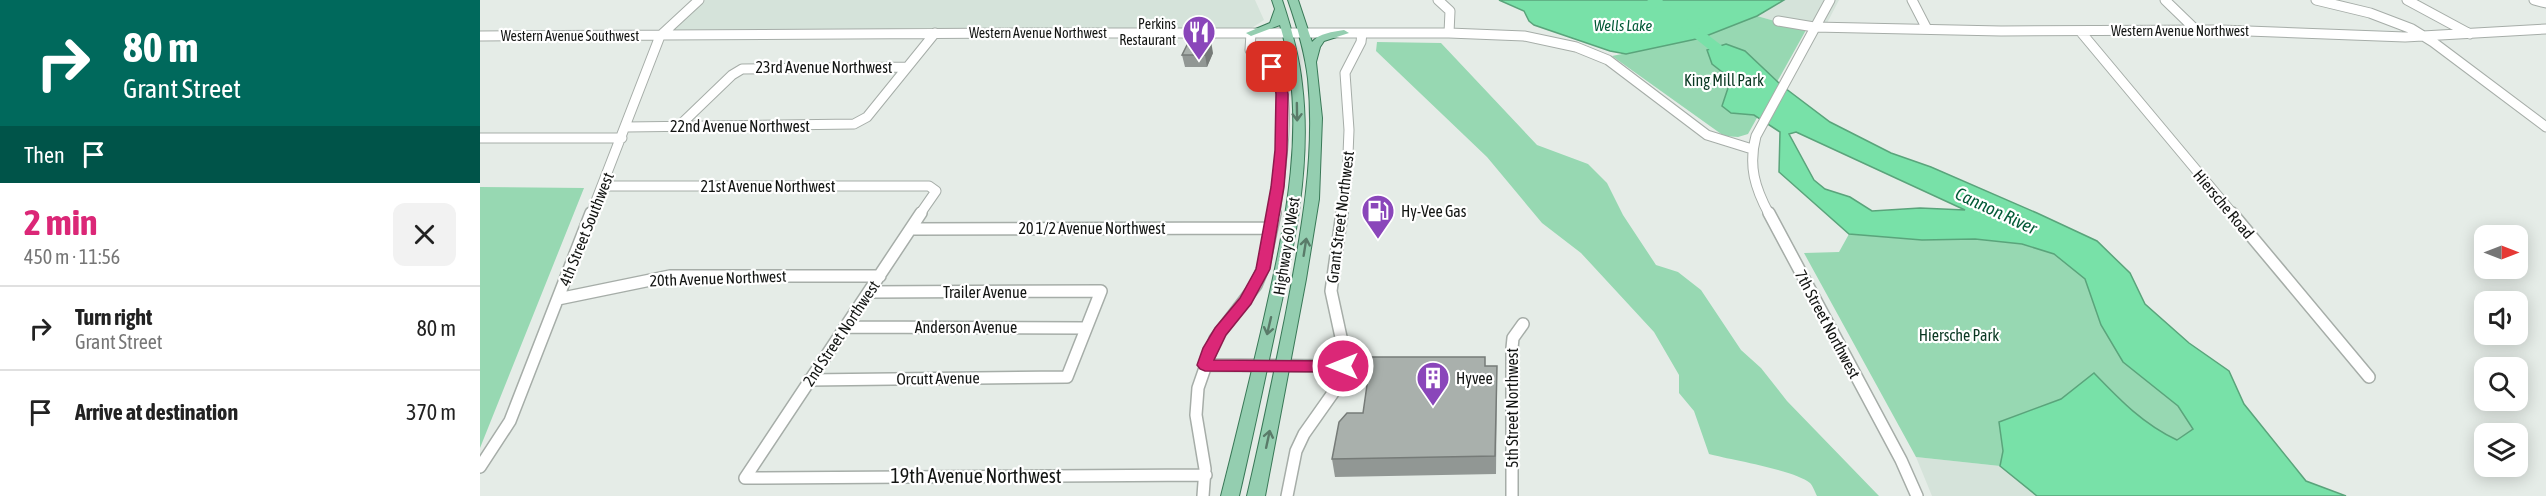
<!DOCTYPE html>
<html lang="en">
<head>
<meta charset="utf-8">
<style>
  :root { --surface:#fff; --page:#f2f2f2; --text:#222; --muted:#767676; --line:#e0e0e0; --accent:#db2777 }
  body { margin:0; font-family:"Asap Condensed",sans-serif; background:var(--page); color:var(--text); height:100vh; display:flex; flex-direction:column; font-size:22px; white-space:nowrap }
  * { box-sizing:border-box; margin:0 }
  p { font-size:20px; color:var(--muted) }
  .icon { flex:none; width:33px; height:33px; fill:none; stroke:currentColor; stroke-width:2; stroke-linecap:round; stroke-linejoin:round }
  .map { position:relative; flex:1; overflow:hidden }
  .drawer { display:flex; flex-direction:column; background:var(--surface); width:480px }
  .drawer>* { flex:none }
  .top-card { background:#00695c; color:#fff; overflow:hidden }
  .needle { width:39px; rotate:90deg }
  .controls { position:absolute; left:1994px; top:225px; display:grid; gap:12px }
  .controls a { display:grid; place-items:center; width:54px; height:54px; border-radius:12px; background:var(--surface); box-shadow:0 3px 15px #0003; font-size:30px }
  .pin { position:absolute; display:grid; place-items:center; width:51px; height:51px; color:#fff; margin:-26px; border-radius:12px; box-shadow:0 3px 9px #0006 }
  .me { position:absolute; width:66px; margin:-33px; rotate:270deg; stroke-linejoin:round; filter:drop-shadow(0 0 4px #0008) }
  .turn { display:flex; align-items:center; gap:21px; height:126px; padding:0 24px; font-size:27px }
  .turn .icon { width:78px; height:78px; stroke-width:2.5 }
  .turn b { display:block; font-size:42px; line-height:51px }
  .then { display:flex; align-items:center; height:57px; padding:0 24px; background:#0003; gap:12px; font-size:22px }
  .round { display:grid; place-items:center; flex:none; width:63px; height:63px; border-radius:12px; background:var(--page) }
  .headline { display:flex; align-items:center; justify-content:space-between; height:102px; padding:0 24px }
  h1 { font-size:36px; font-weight:700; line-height:45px; color:var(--accent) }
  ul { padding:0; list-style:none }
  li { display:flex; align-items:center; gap:18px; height:84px; padding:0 24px; border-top:2px solid var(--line) }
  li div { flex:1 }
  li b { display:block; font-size:22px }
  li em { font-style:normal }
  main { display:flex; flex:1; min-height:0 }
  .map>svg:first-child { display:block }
  .built { fill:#d5e3da }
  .green { fill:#97d8b2 }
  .water { fill:#78e1a8; stroke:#5aa47b; stroke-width:1.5; fill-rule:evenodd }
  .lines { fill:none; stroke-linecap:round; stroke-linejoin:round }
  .river { fill:#78e1a8; fill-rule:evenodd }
  .minor-far1-casing { stroke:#a6ada8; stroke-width:11 }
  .minor-casing { stroke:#a6ada8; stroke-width:14 }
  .major-casing { stroke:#397857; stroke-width:2 }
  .minor-far1 { stroke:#fff; stroke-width:9 }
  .minor { stroke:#fff; stroke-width:11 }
  .major { fill:#94ceb0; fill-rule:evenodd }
  .wall { fill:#919794 }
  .shaded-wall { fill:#767b78 }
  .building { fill:#a9b0ac; stroke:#767b78; stroke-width:1.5 }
  .oneway { stroke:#5a7b69 }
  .route { fill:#db2777; stroke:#8e194d; stroke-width:1.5 }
  .labels { text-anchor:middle; stroke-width:4.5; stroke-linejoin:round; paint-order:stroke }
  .far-poi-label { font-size:14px; fill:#131513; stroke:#fff; text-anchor:end }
  .far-street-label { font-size:14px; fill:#131513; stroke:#fff }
  .far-water-label { font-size:15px; font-style:italic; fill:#035a37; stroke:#fff }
  .street-label { font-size:16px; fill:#131513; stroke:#fff }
  .park-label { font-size:16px; fill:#093822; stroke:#fff }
  .poi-label { font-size:16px; fill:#131513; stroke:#fff; text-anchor:start }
  .water-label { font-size:18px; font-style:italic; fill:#035a37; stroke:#fff }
  .near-street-label { font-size:20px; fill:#131513; stroke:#fff }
</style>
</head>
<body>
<main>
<section class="drawer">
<div class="top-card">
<div class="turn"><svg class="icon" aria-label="right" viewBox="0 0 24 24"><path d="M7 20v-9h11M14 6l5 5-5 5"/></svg><div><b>80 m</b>Grant Street</div></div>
<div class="then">Then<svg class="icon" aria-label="arrive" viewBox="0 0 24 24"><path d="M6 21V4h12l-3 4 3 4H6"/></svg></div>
</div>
<div class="headline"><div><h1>2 min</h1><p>450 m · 11:56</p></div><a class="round"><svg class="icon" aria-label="close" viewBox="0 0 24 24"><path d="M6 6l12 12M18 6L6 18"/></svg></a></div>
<ul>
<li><svg class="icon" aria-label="right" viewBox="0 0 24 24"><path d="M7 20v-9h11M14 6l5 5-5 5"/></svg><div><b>Turn right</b><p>Grant Street</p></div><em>80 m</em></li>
<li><svg class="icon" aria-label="arrive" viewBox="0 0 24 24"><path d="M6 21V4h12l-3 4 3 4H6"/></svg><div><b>Arrive at destination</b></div><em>370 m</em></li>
</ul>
</section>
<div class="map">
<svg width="2066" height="496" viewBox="0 0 2066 496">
  <rect width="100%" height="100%" fill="#e5ece7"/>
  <path class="built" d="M225,0H775L784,20L770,29L188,34Z
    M1281,0H1359L1346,25L1326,30L1277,16Z
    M1436,457L1520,466L1570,496H1452Z"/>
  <path class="green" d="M1277,16L1326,30L1268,134L1258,137L1244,136L1132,56L1221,38Z
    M897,42L961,43L1057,145L1108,164L1127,183L1143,215L1176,265L1198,272L1221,290L1261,350L1281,368L1307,401L1399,496H1337C1335,492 1333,486 1330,483C1315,470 1251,460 1229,454L1214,411L1199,393V375L1174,332L1101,253L1062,223L1007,157L896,51Z
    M0,187L104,188L0,448Z
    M1369,234L1442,240L1495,239L1542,244L1574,253L1605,278L1621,325L1643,362L1698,406L1714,429L1697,440C1663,424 1640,400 1614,373L1581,399L1519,422L1523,451L1520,466L1436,457L1324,253L1359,252Z"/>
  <path class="water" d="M1019,0H1304L1277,16L1221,38L1146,54L1130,51L1054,25L1049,21L1044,11Z
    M1246,44L1265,51L1301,85L1350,122L1411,153L1451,167L1557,213L1617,241L1650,273L1665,304L1709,343L1749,371L1764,404L1826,481L1866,496H1557L1520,466L1523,451L1519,422L1581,399L1614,373C1640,400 1663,424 1697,440L1713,429L1698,406L1643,362L1621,325L1605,279L1574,254L1542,244L1495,239L1442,240L1369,234L1299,172L1300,132L1274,115L1251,113L1242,106L1251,79L1232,64L1227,50ZM1316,132L1485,210L1440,208L1392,211L1370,197L1345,189L1334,180L1309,134Z"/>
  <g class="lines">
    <path class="river" d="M1167,0H1182L1241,45L1258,63L1260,66L1258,69H1248L1231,51Z"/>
    <g class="minor-far1-casing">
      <path id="minor-far1" d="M958,0L970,11L969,33
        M1432,0L1447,29
        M1685,0L1716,30
        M1836,0L1890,13L1932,29L1953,42L2066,127
        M1927,0L1990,34
        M2054,0L2066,3
        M1298,21L1334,27L1521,31L1741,30L1925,37L2066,29
        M1600,31L1753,214
        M771,33L770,50C778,59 792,64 798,75C812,104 799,182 795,214
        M0,36L538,33H969L1044,36L1096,47L1128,60L1227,135L1272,149
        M199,126L252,75L262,69L427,67
        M146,127L374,124L387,117L455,33
        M0,138H142
        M123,186H449L456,191L440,214
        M111,214L180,36L219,0
        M862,214L867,179L869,130L865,73L881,42L882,33
        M1289,214C1275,188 1268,166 1276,136L1350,0"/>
    </g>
    <g class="minor-casing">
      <path id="minor" d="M1289,213L1421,460L1437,496
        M1752,213L1889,377
        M432,229L791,228
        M78,299L190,276H400
        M366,327L606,328
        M725,365L863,366
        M329,380L587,377L621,291L389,292
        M0,467L30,421L111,213
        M265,478L441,213
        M265,478L726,475
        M723,496L725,469L716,415L718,388L735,339L776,285L783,268L795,213
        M807,496L816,451L824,434L860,383L864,351L851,291L862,213
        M1032,496V348L1033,338L1043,324"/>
    </g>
    <g class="major-casing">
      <path id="major" d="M792,0H802C811,27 819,55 822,84C832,165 814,248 796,327C784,383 772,440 759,496H741C755,441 768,387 781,332C803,234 830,125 800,25L771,36L766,33L790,23L795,9Z
        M808,0H818L832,42C840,33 852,32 864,30L869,33L844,41L840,47L836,62L842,118L839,199L826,279L785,496H767C781,437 793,377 805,318C820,239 836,160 828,79C825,52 817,26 808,0Z"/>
    </g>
    <use href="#minor-far1" class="minor-far1"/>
    <use href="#minor" class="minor"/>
    <use href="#major" class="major"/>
  </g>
  <path class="wall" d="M733,53L727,67H705L702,55Z
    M1005,366H1017L1016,474L855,477L852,459L883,413Z"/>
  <path class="shaded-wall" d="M731,41L733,53L727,67L725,55Z"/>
  <path class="building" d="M709,41H731L725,55H702Z
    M891,357H1005V366H1017L1015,456L852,459L859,422L867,413H883Z"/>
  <defs><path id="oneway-shaft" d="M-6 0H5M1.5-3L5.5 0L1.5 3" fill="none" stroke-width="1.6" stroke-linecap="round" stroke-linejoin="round" transform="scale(1.5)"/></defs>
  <g class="oneway">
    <use href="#oneway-shaft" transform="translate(817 112) rotate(89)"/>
    <use href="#oneway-shaft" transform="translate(825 247) rotate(-81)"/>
    <use href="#oneway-shaft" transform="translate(789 326) rotate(103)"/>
    <use href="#oneway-shaft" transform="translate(788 439) rotate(-78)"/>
  </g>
  <path class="route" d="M792,63L796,64L805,79L808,94L807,150L804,187L790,269L771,304L746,335L734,360L863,361L868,362L871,366L868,370L863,372L725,371L720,369L717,365L723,348L735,328L760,298L776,269L791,187L795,150L796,94L794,79L787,67Z"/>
  <defs>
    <g id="restaurant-pin" transform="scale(1.725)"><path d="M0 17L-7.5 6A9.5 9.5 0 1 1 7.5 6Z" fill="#8a46ba" stroke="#fff"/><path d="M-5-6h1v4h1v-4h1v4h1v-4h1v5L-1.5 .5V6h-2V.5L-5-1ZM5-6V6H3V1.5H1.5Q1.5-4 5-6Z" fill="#fff"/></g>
    <g id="fuel-pin" transform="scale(1.725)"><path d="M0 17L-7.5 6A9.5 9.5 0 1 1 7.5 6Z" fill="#8a46ba" stroke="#fff"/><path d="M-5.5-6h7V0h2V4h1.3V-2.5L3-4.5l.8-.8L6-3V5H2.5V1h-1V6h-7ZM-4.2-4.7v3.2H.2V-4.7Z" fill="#fff"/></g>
    <g id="building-pin" transform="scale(1.725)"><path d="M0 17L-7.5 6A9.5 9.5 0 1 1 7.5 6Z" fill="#8a46ba" stroke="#fff"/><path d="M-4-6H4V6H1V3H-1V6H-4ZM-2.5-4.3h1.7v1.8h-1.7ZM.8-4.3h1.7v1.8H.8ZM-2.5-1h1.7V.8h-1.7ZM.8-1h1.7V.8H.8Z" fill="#fff"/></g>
  </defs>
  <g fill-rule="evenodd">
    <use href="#restaurant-pin" x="719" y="32"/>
    <use href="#fuel-pin" x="898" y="211"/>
    <use href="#building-pin" x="953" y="378"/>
  </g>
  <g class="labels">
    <g class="far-poi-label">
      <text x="696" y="29">Perkins<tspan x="696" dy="16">Restaurant</tspan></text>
    </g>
    <g class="far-street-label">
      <text x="1700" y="36">Western Avenue Northwest</text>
      <text x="558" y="38">Western Avenue Northwest</text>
      <text x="90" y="41">Western Avenue Southwest</text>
    </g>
    <g class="far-water-label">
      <text x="1143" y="31">Wells Lake</text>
    </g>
    <g class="street-label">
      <text x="344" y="73">23rd Avenue Northwest</text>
      <text x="260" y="132">22nd Avenue Northwest</text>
      <text x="288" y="192">21st Avenue Northwest</text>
      <text transform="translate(1744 204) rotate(50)" y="6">Hiersche Road</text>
      <text transform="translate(860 217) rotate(-83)" y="6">Grant Street Northwest</text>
      <text x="612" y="234">20 1/2 Avenue Northwest</text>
      <text transform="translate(106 229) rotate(-68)" y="6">4th Street Southwest</text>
      <text transform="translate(806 246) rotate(-81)" y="6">Highway 60 West</text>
      <text transform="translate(238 278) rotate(-2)" y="6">20th Avenue Northwest</text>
      <text x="505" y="298">Trailer Avenue</text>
      <text transform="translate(1348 324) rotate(62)" y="6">7th Street Northwest</text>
      <text x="486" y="333">Anderson Avenue</text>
      <text transform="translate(361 333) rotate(-56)" y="6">2nd Street Northwest</text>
      <text transform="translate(458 378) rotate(-1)" y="6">Orcutt Avenue</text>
      <text transform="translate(1032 408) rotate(-90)" y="6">5th Street Northwest</text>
    </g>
    <g class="park-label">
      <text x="1244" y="86">King Mill Park</text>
      <text x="1479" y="341">Hiersche Park</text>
    </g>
    <g class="poi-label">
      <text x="921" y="217">Hy-Vee Gas</text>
      <text x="976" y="384">Hyvee</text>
    </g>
    <g class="water-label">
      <text transform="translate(1516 211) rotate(25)" y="6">Cannon River</text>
    </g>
    <g class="near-street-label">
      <text x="496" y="483">19th Avenue Northwest</text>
    </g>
  </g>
</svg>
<div class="controls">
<a><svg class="needle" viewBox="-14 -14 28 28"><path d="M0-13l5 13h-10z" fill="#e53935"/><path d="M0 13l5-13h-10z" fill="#767676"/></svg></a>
<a><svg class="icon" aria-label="sound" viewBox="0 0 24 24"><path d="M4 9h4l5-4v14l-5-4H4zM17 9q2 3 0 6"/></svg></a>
<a><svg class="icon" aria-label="search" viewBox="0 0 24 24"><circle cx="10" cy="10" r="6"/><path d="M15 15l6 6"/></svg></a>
<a><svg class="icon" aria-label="layers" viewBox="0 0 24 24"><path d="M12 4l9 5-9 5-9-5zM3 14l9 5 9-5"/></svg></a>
</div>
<div class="pin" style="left:792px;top:67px;background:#d93025"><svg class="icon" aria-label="arrive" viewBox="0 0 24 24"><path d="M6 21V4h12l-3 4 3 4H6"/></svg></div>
<svg class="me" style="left:863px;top:366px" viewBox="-20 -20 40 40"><circle r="17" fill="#db2777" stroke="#fff" stroke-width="3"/><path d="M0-11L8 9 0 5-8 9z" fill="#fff"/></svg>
</div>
</main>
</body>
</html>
